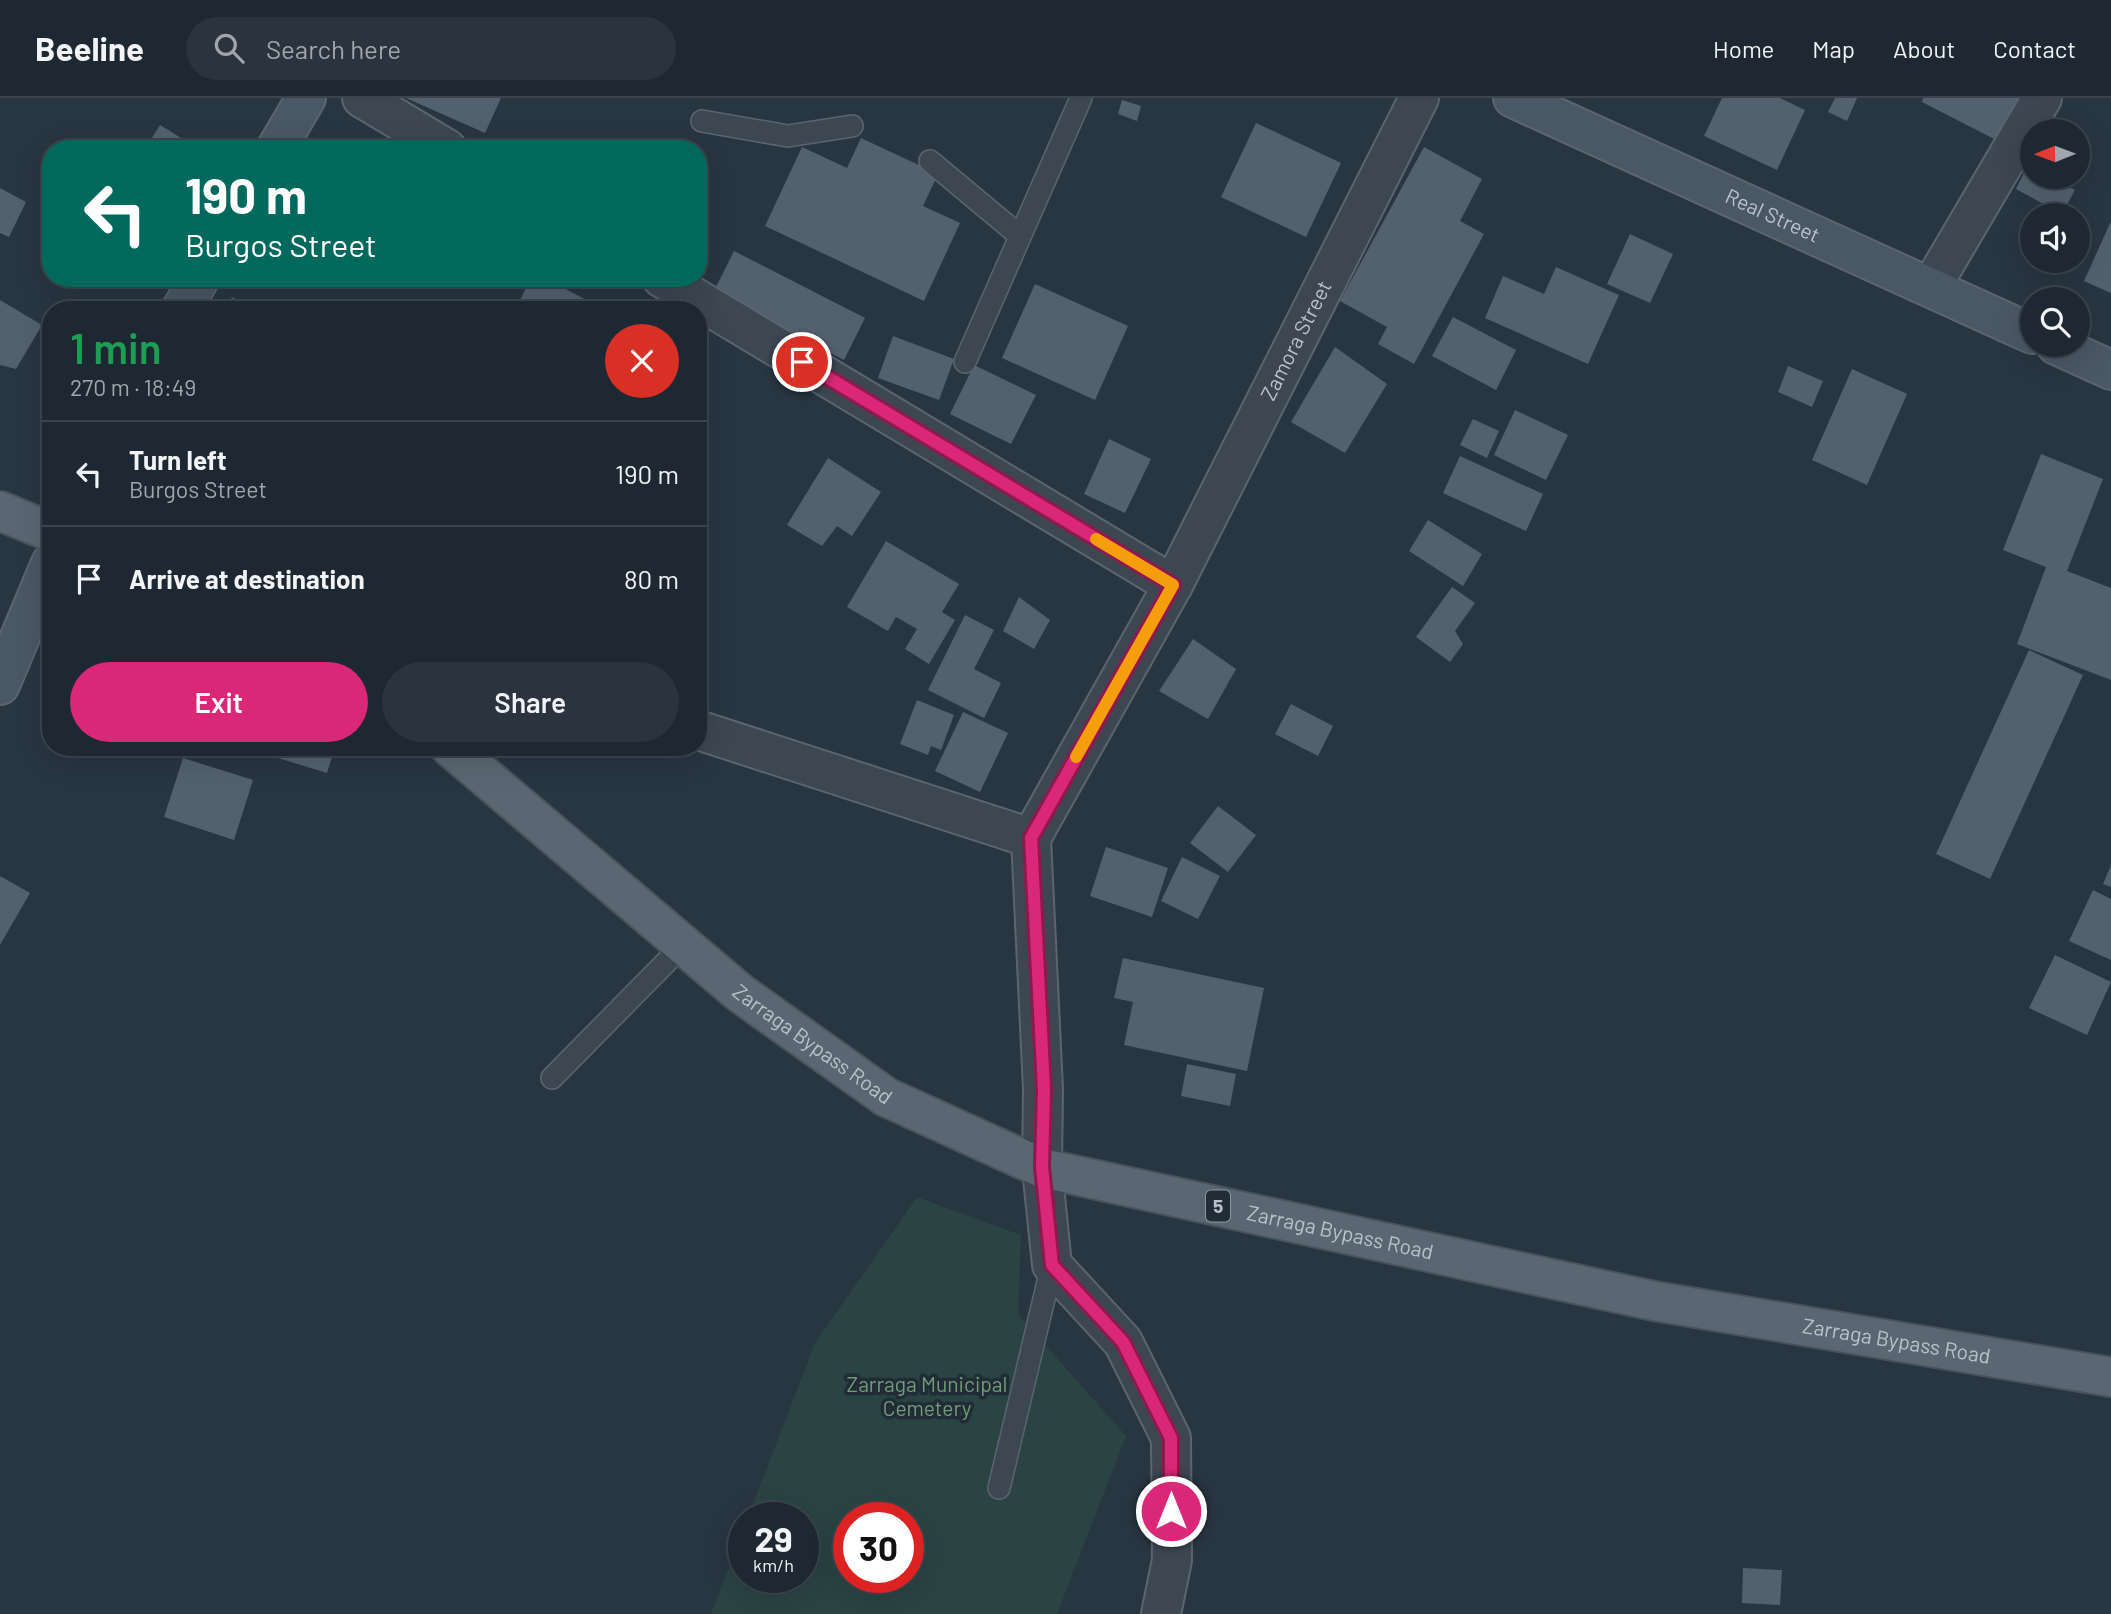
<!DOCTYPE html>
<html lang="en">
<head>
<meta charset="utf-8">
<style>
  :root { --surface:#1e2832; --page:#2b343e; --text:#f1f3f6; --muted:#a1a6ac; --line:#3c444d; --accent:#db2777 }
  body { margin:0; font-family:Barlow,sans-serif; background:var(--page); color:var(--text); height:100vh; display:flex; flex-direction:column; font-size:26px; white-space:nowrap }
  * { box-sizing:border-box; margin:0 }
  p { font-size:23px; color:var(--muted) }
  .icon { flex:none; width:38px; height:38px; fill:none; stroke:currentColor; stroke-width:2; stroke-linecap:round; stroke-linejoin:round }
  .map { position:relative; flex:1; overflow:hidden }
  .details { position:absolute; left:42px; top:203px; width:665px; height:455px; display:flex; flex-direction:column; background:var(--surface); border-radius:28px; box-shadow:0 7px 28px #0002,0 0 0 2px var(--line) }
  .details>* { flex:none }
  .hud { position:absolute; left:42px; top:42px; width:665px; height:147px; border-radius:28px; box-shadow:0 7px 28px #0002,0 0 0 2px var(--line); background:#00695c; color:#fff; overflow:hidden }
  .needle { width:46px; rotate:269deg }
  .tools { position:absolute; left:2020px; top:21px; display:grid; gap:14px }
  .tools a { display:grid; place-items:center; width:70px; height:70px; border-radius:50%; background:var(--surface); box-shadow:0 7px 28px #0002,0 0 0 2px var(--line); font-size:35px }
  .speed { position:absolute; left:728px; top:1404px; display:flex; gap:14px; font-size:35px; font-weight:700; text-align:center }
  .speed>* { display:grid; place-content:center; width:91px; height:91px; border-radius:50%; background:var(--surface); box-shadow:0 7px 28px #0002,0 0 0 2px var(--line); line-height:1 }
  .speed small { font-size:18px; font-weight:400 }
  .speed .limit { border:10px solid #d22; background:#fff; color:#111 }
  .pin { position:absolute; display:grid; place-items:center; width:60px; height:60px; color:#fff; margin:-30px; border:4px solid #fff; border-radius:50%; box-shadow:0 2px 7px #0007 }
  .me { position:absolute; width:77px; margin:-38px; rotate:0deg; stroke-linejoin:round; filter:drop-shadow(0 0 5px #0008) }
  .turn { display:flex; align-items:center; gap:24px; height:147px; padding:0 28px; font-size:32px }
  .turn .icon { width:91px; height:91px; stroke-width:2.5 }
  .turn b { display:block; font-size:49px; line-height:60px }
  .round { display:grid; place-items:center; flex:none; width:74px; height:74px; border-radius:37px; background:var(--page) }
  .summary { display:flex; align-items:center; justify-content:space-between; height:119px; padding:0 28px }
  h1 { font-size:42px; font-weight:600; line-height:52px; color:#1e9e55 }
  .primary-button { display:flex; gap:14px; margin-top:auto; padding:14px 28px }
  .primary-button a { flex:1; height:80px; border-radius:42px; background:var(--accent); color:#fff; font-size:28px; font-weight:600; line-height:80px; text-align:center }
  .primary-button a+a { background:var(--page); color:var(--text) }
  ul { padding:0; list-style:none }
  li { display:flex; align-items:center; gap:21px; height:105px; padding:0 28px; border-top:2px solid var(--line) }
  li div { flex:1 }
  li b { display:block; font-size:26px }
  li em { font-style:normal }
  header { display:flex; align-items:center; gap:42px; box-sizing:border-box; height:98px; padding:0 35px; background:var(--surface); border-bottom:2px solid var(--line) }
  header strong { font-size:33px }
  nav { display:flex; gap:38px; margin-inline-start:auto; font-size:24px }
  .search { width:490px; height:63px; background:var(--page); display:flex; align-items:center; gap:18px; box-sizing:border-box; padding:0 24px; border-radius:38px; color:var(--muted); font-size:26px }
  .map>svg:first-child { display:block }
  .green { fill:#2a4343; fill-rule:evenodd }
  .building { fill:#53616f }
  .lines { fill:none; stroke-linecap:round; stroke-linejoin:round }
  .lane-casing { stroke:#5a656f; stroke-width:24 }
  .street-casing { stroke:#5a656f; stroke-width:42 }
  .secondary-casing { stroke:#5a656f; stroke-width:42 }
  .primary-casing { stroke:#49535e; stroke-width:42 }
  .lane { stroke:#3c4752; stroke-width:21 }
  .street { stroke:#3c4752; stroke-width:38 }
  .secondary { stroke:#4a5765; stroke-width:38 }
  .primary { stroke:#5a6772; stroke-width:38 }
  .route-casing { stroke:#8e194d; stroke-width:18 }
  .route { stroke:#db2777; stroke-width:12 }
  .slow { stroke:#f59e0b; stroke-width:12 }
  .labels { text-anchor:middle; stroke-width:7; stroke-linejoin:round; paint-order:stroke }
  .shield { fill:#212c37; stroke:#8b959f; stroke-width:2 }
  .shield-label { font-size:19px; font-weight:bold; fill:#b9c2cc }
  .street-label { font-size:21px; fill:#b9c2cc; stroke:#212c37 }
  .park-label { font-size:21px; fill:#719c77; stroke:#212c37 }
</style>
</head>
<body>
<header>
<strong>Beeline</strong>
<div class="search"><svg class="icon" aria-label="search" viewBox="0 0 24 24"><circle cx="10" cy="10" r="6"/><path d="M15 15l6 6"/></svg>Search here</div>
<nav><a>Home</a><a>Map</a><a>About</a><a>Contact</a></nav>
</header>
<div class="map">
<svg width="2111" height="1516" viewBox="0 0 2111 1516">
  <rect width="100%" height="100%" fill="#283642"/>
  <path class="green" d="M917,1099L1021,1137L1018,1216L1126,1338L1057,1516H711L744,1431V1479H803V1419H748L815,1245ZM849,1419H908V1479H849Z"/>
  <path class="building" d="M406,0H501L485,35Z
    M1722,0H1780L1805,12L1777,72L1704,38Z
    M1835,0H1857L1847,23L1828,14Z
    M1923,0H2020L1998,43L1922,4Z
    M1122,2L1141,8L1137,23L1118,16Z
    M1256,25L1341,65L1306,139L1221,99Z
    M160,27L199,51H145Z
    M861,40L938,76L923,108L960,125L924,203L765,128L802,49L847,70Z
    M1424,49L1482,81L1460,123L1484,136L1414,266L1378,246L1387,229L1340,203Z
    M2028,67L2032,69V79H2051L2075,92L2062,116L2016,91Z
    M0,90L26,104L9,139L0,135Z
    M2111,123V195L2084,183Z
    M1630,136L1673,156L1650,205L1607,186Z
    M734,153L865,220L844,262L713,195Z
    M1556,169L1619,197L1588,266L1485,220L1503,178L1544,196Z
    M531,180H545L605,212H515Z
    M1035,186L1128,228L1095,302L1002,260Z
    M232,199L249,208L247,212H226Z
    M0,202L42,227L16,271L0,267Z
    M1453,219L1516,252L1496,292L1432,258Z
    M893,238L954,261L939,302L878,280Z
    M1335,249L1387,286L1345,355L1291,324Z
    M974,267L1036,297L1011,346L950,316Z
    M1788,268L1823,283L1812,309L1778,294Z
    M1852,271L1907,296L1867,387L1812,362Z
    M1515,312L1568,337L1546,382L1494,357Z
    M1473,321L1499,333L1487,360L1460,347Z
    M1109,341L1151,361L1125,415L1084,396Z
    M2041,356L2103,381L2067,473L2111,490V582L2017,546L2046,469L2003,452Z
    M1460,358L1543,396L1526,433L1443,395Z
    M828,360L881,394L852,438L837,428L822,448L787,427Z
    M1428,422L1482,456L1463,488L1409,453Z
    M886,443L959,486L942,514L955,522L929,566L905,551L917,531L896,519L888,533L847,509Z
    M1452,489L1475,505L1455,533L1463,546L1450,564L1416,539Z
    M1019,499L1050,522L1034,551L1003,533Z
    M965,517L994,532L974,571L1001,585L984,620L928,592Z
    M1193,541L1236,571L1208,621L1159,593Z
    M2029,552L2083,577L1990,781L1936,756Z
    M917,602L954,617L941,652L931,648L928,657L900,646Z
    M1291,606L1333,628L1318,658L1275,636Z
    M963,614L1008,635L980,694L935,673Z
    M267,649H335L327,675L265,656Z
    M183,660L253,682L234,742L164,719Z
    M1218,708L1256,737L1228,774L1190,745Z
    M1106,749L1168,770L1152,819L1090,798Z
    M1182,759L1220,778L1198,821L1161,803Z
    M2111,767V789L2103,786Z
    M0,778L30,795L0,847Z
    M2093,792L2111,801V862L2069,843Z
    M2055,857L2111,884L2087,937L2029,910Z
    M1123,860L1264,890L1247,973L1124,947L1133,904L1114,900Z
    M1187,966L1236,976L1230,1008L1181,998Z
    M1743,1470L1782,1472L1780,1507L1742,1505Z"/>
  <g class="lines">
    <g class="lane-casing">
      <path id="lane" d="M702,23L788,38L852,28
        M930,63L1020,138
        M965,264L1081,0
        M552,980L685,845
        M999,1390L1052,1167"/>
    </g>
    <g class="street-casing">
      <g id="street">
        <path d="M362,0L447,51"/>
        <path d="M662,180L1173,487"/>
        <path d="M1931,189L2042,0"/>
        <path id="s1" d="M698,632L1031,740L1173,487L1419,0"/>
        <path d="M1031,740L1043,991L1042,1070L1052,1167L1123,1244L1171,1340L1172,1462L1161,1516"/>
      </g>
    </g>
    <g class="secondary-casing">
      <g id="secondary">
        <path id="s2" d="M1513,0L2032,236"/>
        <path d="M276,51L306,0"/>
        <path d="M181,212L200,180"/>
        <path d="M2056,247L2111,272"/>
        <path d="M0,587L51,465"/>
      </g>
    </g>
    <g class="primary-casing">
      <g id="primary">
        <path d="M0,413L51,434"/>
        <path id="s3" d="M450,649L740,895L886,999L1042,1070L1654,1203L2111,1279"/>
      </g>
    </g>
    <use href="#lane" class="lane"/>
    <use href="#street" class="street"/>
    <use href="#secondary" class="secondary"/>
    <use href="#primary" class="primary"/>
  </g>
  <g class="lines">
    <g class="route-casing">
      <path id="route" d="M802,264L1173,487L1031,740L1044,991L1042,1069L1052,1167L1123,1244L1171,1340V1413"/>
    </g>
    <use href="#route" class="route"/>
    <path class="slow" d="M1076,659L1173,487L1096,441"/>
  </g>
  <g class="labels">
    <rect class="shield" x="1206" y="1092.5" width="24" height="31" rx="5"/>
    <g class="shield-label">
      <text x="1218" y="1115">5</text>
    </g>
    <g class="street-label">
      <text dy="7" stroke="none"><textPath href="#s2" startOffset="285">Real Street</textPath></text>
      <text dy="7" stroke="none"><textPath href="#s1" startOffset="914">Zamora Street</textPath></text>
      <text dy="7" stroke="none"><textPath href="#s3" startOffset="469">Zarraga Bypass Road</textPath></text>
      <text dy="7" stroke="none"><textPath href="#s3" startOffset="1036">Zarraga Bypass Road</textPath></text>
      <text dy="7" stroke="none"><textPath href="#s3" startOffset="1603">Zarraga Bypass Road</textPath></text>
    </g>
    <g class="park-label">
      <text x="927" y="1294">Zarraga Municipal<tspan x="927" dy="24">Cemetery</tspan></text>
    </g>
  </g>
</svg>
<div class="tools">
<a><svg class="needle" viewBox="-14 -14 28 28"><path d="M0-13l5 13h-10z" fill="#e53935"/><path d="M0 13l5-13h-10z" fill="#a1a6ac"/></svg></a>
<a><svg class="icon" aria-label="sound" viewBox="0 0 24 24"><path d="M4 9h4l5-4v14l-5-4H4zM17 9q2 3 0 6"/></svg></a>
<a><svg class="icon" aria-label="search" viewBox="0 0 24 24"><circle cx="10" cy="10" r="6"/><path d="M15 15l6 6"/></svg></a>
</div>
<div class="speed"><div>29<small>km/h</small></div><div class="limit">30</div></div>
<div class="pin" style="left:802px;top:264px;background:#d93025"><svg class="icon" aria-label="arrive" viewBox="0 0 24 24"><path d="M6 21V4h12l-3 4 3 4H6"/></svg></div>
<svg class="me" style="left:1171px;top:1413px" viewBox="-20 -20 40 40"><circle r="17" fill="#db2777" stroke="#fff" stroke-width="3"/><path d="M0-11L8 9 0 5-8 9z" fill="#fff"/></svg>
<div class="hud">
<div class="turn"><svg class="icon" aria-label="left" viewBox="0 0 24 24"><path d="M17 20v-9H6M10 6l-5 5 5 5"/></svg><div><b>190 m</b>Burgos Street</div></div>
</div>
<section class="details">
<div class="summary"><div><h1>1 min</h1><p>270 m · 18:49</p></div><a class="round" style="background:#d93025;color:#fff"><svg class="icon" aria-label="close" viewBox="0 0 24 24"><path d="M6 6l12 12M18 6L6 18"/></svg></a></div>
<ul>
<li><svg class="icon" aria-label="left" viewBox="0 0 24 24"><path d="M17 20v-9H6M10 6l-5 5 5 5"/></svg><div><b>Turn left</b><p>Burgos Street</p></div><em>190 m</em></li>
<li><svg class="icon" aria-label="arrive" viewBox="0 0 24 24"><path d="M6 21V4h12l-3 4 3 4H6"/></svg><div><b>Arrive at destination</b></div><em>80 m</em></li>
</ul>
<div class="primary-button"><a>Exit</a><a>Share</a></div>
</section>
</div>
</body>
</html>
